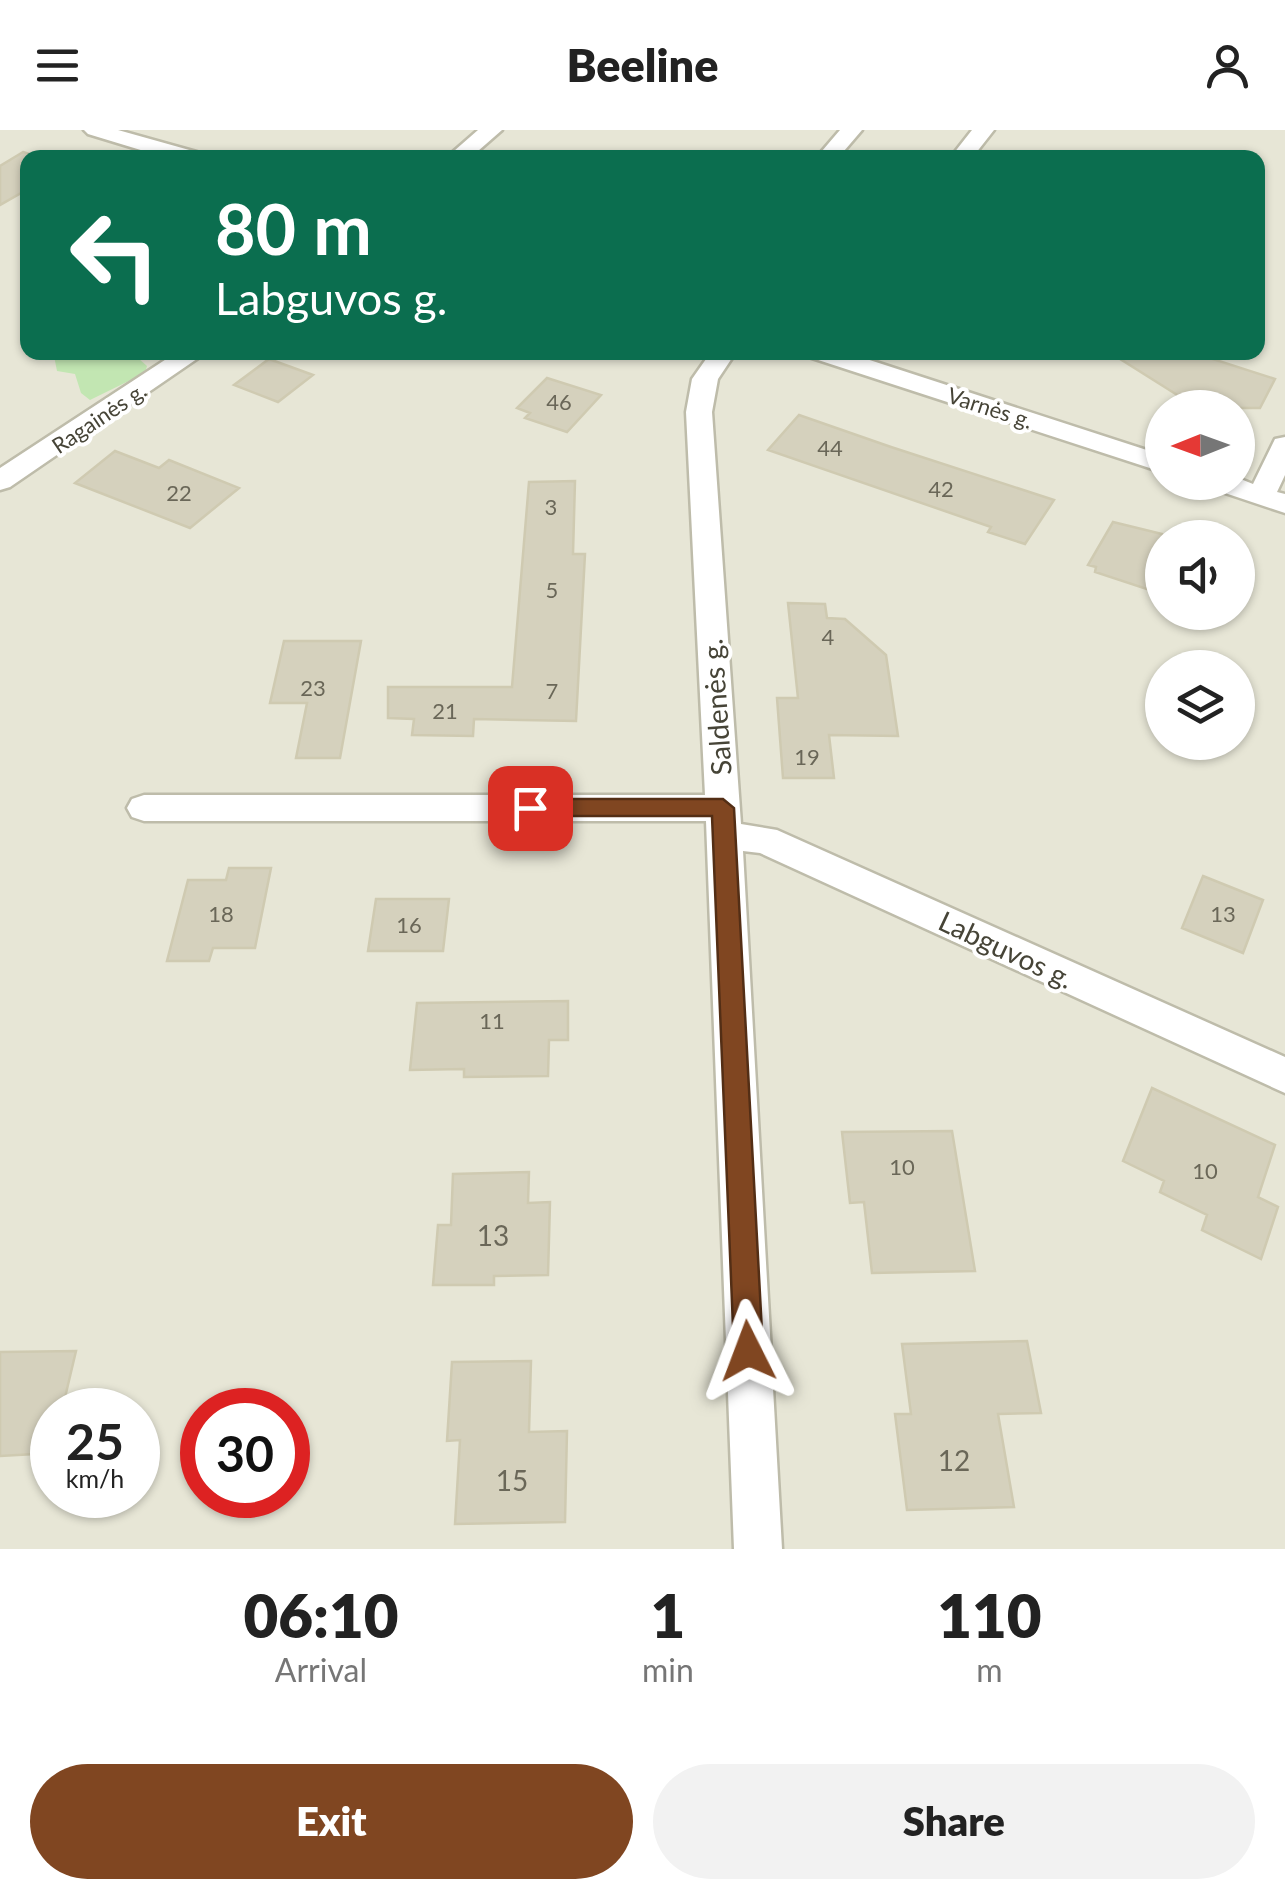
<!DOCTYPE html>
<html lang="en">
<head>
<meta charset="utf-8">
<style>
  :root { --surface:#fff; --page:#f2f2f2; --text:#222; --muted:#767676; --accent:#804621 }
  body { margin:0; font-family:Lato,sans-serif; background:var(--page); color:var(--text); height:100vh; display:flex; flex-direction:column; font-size:38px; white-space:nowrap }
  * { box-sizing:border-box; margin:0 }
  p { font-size:32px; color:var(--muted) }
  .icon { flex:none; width:55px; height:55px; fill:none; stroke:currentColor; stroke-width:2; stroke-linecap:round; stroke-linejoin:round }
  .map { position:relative; height:1419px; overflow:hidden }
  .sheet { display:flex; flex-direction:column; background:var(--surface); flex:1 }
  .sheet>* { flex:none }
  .guide { position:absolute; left:20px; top:20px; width:1245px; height:210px; border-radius:20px; box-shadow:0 2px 8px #0004; background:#0b6e4f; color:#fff; overflow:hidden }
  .needle { width:65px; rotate:269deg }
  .fabs { position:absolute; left:1145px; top:260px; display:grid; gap:20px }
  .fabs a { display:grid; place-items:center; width:110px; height:110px; border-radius:50%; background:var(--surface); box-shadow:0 2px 8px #0004; font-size:50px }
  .speed { position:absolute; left:30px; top:1258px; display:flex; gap:20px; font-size:50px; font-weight:700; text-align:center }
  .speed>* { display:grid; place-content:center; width:130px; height:130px; border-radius:50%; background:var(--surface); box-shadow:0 2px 8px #0004; line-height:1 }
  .speed small { font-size:25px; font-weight:400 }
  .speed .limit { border:15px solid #d22; background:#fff; color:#111 }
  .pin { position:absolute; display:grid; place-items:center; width:85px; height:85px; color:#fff; margin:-42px; border-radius:20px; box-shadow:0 5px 15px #0006 }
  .me { position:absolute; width:110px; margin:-55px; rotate:357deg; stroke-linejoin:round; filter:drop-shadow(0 0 8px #0008) }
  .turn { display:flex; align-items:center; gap:35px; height:210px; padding:0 30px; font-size:45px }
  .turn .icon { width:130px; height:130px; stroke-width:2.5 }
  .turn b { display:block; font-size:70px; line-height:85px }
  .eta { display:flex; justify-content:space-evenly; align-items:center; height:170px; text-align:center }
  .eta b { font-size:60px; font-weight:800; line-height:70px }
  .action { display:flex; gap:20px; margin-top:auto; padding:20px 30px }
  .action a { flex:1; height:115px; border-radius:60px; background:var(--accent); color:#fff; font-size:40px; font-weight:800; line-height:115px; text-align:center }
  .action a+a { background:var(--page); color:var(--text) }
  header { display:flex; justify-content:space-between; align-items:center; height:130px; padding:0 30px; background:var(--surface); font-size:45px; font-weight:800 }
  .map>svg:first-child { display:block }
  .residential { fill:#e7e6d6; fill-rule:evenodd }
  .green { fill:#c2e6b2 }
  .building { fill:#d5d1bd; stroke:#cfcab1; stroke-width:2.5 }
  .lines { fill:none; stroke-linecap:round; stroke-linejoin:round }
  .minor-casing { stroke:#bebcaa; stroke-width:5 }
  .minor { fill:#fff; fill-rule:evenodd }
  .route { fill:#804621; stroke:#532e15; stroke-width:2.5 }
  .labels { text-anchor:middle; stroke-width:8; stroke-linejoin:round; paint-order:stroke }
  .number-label { font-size:22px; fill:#6a6758 }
  .far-street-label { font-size:22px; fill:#464437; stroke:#fff }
  .street-label { font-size:28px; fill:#464437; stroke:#fff }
  .near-number-label { font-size:28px; fill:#6a6758 }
</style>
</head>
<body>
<header><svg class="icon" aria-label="menu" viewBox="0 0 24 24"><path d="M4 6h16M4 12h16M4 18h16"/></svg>Beeline<svg class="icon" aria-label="person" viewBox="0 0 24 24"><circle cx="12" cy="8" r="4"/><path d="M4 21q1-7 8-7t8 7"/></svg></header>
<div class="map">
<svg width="1285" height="1419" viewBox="0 0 1285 1419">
  <rect width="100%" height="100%" fill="#f3f2e8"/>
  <path class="residential" d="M0,0H1285V1419H0ZM28,28H1258V222H28ZM1162,278H1238V352H1162ZM1162,408H1238V482H1162ZM1162,538H1238V612H1162ZM52,1280H138V1365H52ZM202,1280H288V1365H202Z"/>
  <path class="green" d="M62,223L138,228L147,236L145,243L90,270L81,263L75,244L57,241L54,226Z"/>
  <path class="building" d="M23,22L42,28H28V59L0,75V36Z
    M1109,222H1191L1275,249L1260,278H1198Z
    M269,229L313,245L278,272L234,255Z
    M547,248L601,265L567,302L525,288L530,283L517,278Z
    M799,285L891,317L1054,370L1025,414L988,402L991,397L768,320Z
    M115,321L159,338L169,330L239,358L190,398L75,353Z
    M575,351L573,424H585L576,591L474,589L473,606L412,605L414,589L388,588V557H512L529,352Z
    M1113,392L1162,404V464L1095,442L1096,437L1088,435Z
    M788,473L825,474L827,488L845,489L886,525L898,606L829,605L834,648H783L777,568H798Z
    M284,511H361L340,628H296L307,573H270Z
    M229,738H271L255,818H213L209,831H167L188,750H226Z
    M1203,746L1263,770L1243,823L1182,798Z
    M376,769H449L443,821H368Z
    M568,871V910H549L548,946L464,947V939L410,940L417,873Z
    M1152,958L1275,1015L1258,1067L1278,1077L1261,1129L1202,1100L1207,1085L1160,1062L1164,1051L1123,1031Z
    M952,1001L975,1141L872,1143L864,1072L850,1073L842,1002Z
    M529,1042L528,1073L550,1072L548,1145L494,1146V1155H433L438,1095H451L453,1044Z
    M1027,1211L1041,1283L998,1284L1014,1377L907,1380L895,1284H911L902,1214Z
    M76,1221L62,1280H52V1323L0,1326V1222Z
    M531,1231L529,1302L567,1301L565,1392L455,1394L460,1310L447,1311L452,1232Z"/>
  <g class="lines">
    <g class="minor-casing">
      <path id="minor" d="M84,0H118L200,23L202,28H167L88,4Z
        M478,0H502L470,28H446Z
        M840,0H862L838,28H816Z
        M972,0H994L972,28H950Z
        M177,222H207L10,357L0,360V338Z
        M711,222H736L718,249L712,282L741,694L777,700L1285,927V963L760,723L743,721L782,1419H734L706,691H144L132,687L127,678L132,669L144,665H705L686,282L692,249Z
        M806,222H845L1162,325V342L809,227Z
        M1285,307V345L1277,362L1285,364V383L1210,358L1206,352H1238V348L1253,354L1275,309Z"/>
    </g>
    <use href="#minor" class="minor"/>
  </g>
  <path class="route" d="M530,669H723L734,678L763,1221L759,1231L748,1236L738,1231L734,1221L712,686H530L519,678Z"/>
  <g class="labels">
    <g class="number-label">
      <text x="559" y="280">46</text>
      <text x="830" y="326">44</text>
      <text x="941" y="367">42</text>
      <text x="179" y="371">22</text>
      <text x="551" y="385">3</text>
      <text x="552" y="468">5</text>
      <text x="828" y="515">4</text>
      <text x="313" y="566">23</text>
      <text x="552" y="569">7</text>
      <text x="445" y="589">21</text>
      <text x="807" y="635">19</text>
      <text x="221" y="792">18</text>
      <text x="1223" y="792">13</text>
      <text x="409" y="803">16</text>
      <text x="492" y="899">11</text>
      <text x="902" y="1045">10</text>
      <text x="1205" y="1049">10</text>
    </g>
    <g class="far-street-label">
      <text transform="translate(990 278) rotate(18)" y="8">Varnės g.</text>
      <text transform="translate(99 288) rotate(-34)" y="8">Ragainės g.</text>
    </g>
    <g class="street-label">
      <text transform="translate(717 577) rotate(-94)" y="10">Saldenės g.</text>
      <text transform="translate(1006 820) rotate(25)" y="10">Labguvos g.</text>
    </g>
    <g class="near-number-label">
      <text x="493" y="1116">13</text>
      <text x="954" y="1341">12</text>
      <text x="512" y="1361">15</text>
    </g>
  </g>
</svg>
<div class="fabs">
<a><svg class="needle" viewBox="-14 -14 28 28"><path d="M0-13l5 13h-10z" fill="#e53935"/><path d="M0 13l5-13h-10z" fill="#767676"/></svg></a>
<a><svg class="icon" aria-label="sound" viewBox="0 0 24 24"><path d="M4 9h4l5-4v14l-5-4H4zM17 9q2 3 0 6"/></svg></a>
<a><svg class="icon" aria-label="layers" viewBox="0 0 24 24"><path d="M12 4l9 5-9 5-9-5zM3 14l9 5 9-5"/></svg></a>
</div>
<div class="speed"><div>25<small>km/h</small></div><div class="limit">30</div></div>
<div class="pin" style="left:530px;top:678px;background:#d93025"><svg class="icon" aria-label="arrive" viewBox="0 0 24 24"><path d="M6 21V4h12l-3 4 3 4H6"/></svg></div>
<svg class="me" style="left:748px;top:1221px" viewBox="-20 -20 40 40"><path d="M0-17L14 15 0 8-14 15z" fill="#804621" stroke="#fff" stroke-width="4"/></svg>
<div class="guide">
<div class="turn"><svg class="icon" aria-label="left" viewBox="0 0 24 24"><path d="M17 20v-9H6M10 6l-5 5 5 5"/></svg><div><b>80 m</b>Labguvos g.</div></div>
</div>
</div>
<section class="sheet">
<div class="eta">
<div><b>06:10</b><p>Arrival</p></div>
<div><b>1</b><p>min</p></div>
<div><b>110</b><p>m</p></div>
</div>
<div class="action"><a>Exit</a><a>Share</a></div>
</section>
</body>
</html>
